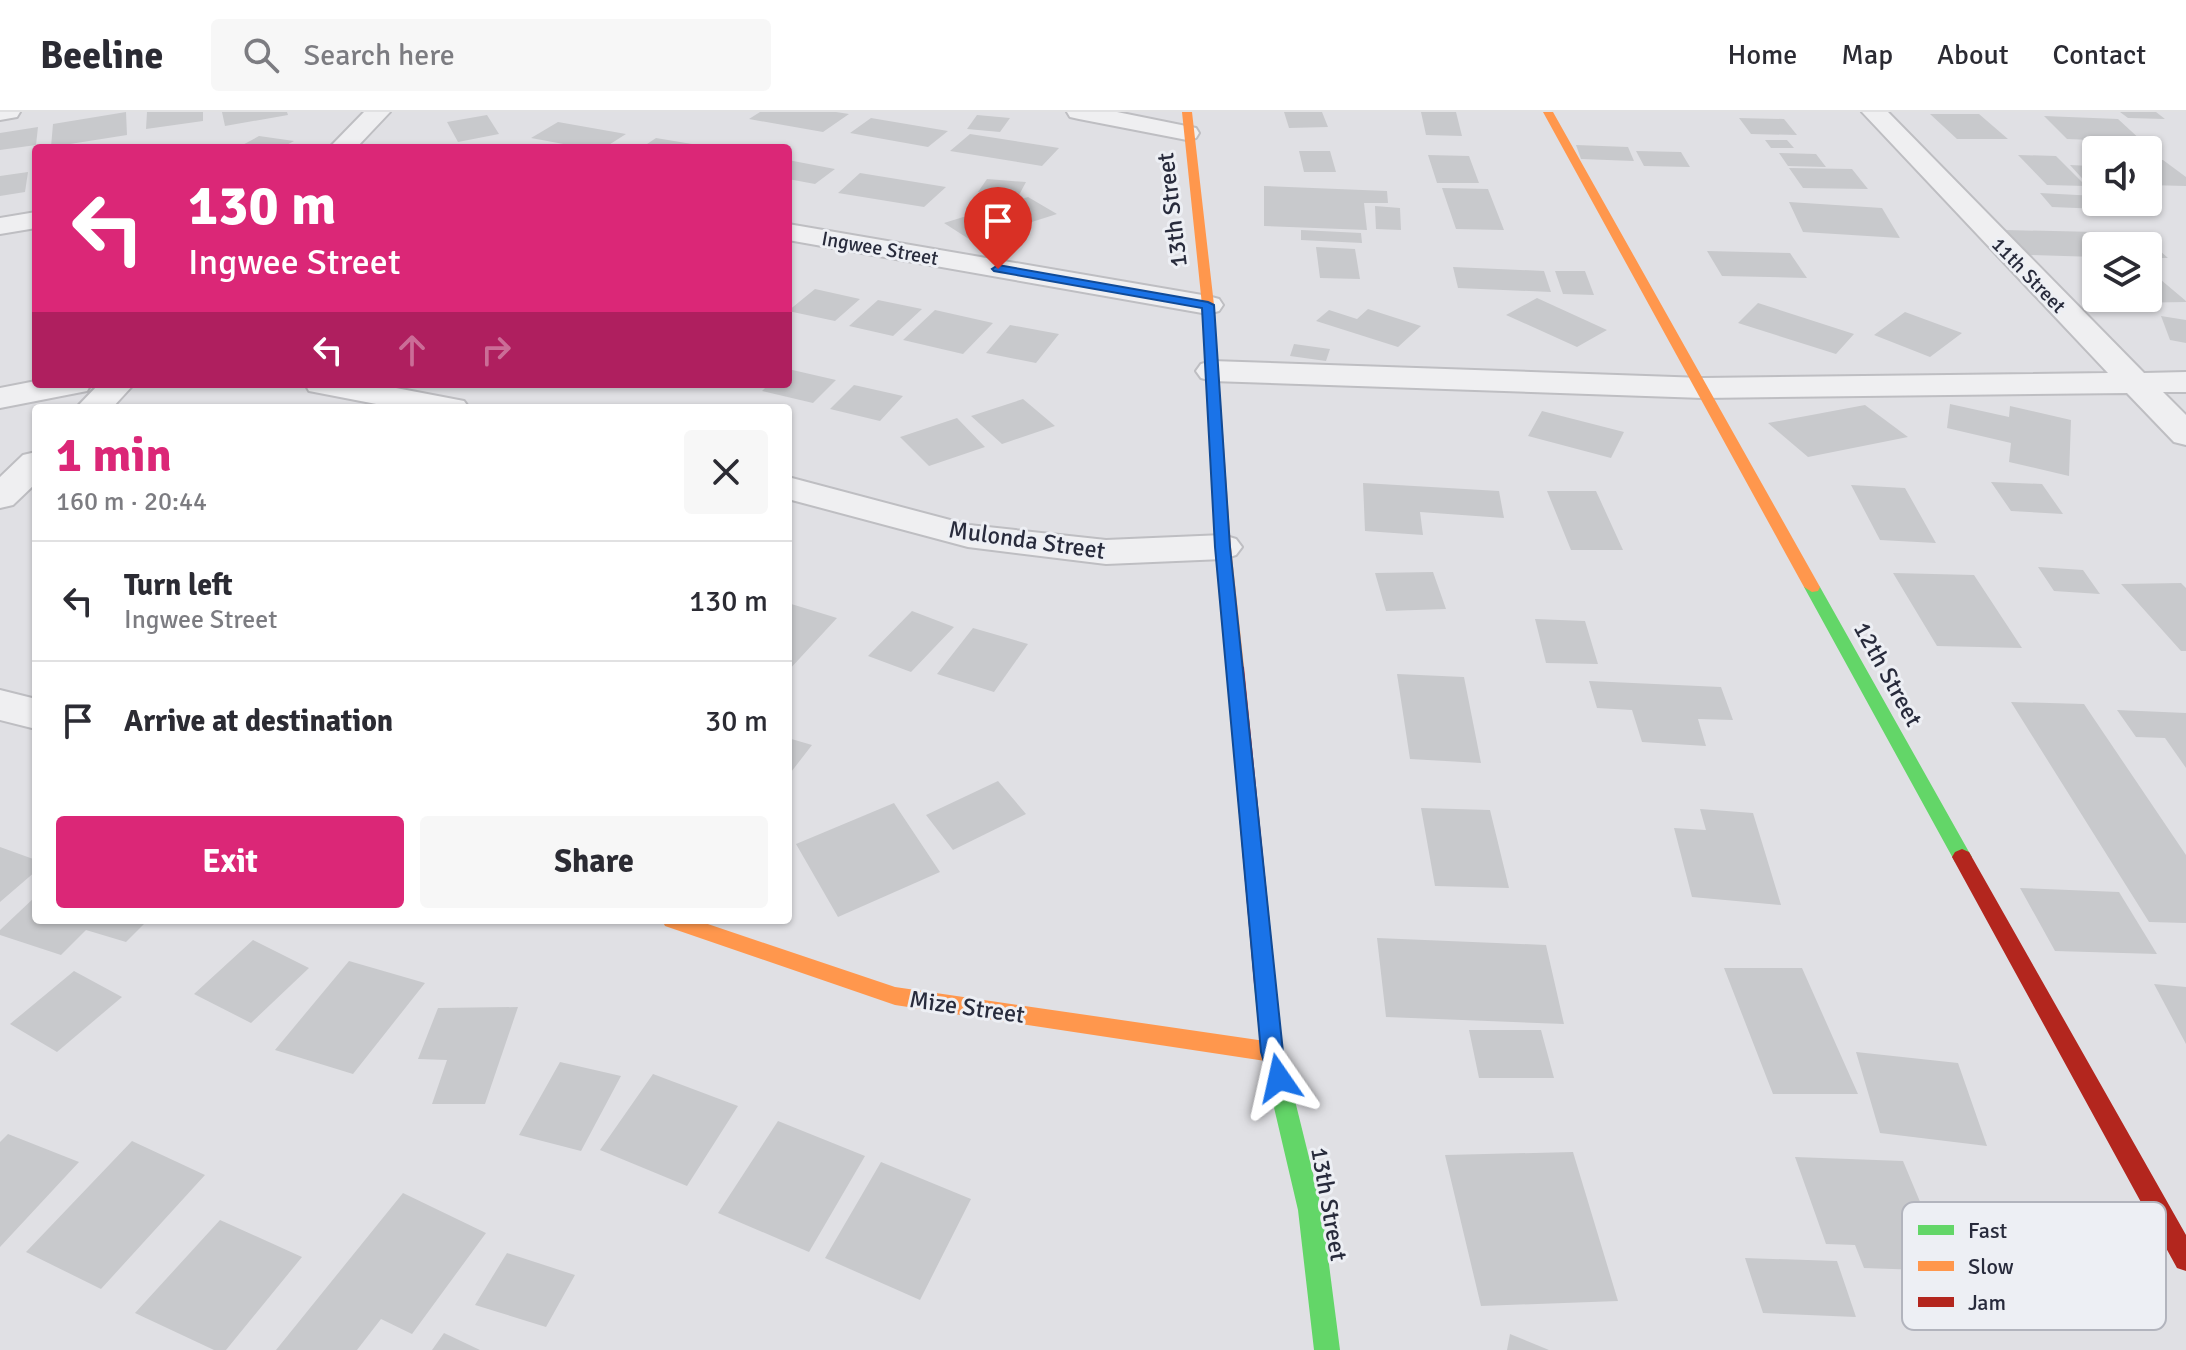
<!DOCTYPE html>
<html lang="en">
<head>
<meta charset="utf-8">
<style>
  :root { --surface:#fff; --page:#f7f7f7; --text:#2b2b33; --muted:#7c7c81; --line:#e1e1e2; --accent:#db2777 }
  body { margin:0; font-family:Signika,sans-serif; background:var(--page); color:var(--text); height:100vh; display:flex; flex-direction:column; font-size:30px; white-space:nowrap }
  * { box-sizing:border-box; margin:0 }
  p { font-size:26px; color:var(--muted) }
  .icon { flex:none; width:44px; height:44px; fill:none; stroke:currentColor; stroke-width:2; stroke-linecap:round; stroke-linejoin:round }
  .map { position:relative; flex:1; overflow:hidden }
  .panel { position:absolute; left:32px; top:292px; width:760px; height:520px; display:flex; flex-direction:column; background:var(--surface); border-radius:8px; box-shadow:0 2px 6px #0004 }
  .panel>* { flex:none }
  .guide { position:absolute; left:32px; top:32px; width:760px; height:244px; border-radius:8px; box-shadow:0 2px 6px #0004; background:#db2777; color:#fff; overflow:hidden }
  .buttons { position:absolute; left:2082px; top:24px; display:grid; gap:16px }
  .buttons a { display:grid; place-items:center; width:80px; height:80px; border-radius:8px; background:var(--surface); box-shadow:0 2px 6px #0004; font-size:40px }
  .pin { position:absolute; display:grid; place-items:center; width:68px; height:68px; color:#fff; margin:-82px -34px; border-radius:50% 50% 50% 0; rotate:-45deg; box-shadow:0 0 8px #0007 }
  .pin .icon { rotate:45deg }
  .me { position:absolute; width:88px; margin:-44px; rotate:349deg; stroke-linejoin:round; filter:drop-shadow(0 0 6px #0008) }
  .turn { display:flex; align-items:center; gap:28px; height:168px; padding:0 24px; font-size:36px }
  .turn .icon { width:104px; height:104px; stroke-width:2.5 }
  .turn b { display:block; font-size:56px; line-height:68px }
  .lanes { display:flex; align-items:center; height:76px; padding:0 24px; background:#0003; justify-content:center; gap:40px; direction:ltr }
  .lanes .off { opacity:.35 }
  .round { display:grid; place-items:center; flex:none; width:84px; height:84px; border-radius:8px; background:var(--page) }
  .headline { display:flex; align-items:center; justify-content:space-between; height:136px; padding:0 24px }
  h1 { font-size:48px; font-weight:800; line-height:60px; color:var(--accent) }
  .cta { display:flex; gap:16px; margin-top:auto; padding:16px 24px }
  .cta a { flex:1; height:92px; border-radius:8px; background:var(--accent); color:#fff; font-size:32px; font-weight:800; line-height:92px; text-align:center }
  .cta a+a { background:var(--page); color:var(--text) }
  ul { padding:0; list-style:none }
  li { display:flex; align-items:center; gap:24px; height:120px; padding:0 24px; border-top:2px solid var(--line) }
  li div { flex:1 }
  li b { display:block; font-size:30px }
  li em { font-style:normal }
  header { display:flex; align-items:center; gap:48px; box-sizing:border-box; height:112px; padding:0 40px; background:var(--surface); border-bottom:2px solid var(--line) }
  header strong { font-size:38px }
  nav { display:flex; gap:44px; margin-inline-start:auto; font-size:28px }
  .search { width:560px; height:72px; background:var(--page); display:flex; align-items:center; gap:20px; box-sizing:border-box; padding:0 28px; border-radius:8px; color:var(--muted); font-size:30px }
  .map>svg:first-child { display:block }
  .building { fill:#c8c9cc }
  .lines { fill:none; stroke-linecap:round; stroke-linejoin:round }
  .street-casing { stroke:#bebec2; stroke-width:4 }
  .street { fill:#efeff1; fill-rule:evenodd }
  .fast { fill:#63d668; fill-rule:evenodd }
  .slow { fill:#ff974d; fill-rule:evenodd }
  .jam { fill:#b3261e; fill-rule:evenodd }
  .route { fill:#1a73e8; stroke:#114b97; stroke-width:2 }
  .labels { text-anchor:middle; stroke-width:6; stroke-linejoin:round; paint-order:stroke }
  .far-street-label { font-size:20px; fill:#282b3c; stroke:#edeff4 }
  .street-label { font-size:24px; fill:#282b3c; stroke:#edeff4 }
  .key { fill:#edeff4; stroke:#b2b4bd; stroke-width:2 }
  .key-label { font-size:22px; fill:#282b3c }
</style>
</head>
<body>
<header>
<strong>Beeline</strong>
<div class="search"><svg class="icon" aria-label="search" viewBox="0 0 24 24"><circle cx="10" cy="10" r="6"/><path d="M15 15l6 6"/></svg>Search here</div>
<nav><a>Home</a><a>Map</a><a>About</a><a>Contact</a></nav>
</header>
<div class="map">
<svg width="2186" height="1238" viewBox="0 0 2186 1238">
  <rect width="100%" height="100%" fill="#e0e0e4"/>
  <path class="building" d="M126,0L127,23L51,35L53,12Z
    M147,0H203V9L146,17Z
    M222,0H287L288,3L225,14Z
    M760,0H836L849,2L823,20L749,7Z
    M1284,0H1322L1328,15L1289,16Z
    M1421,0H1456L1462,24L1426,23Z
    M2120,0H2156L2165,7L2128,6Z
    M1930,2H1979L2008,27H1957Z
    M487,3L499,22L458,30L447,10Z
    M977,3L1010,6L1000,20L967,17Z
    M2044,4L2118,7L2143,30L2067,27Z
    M871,6L948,19L928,35L850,21Z
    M1739,6L1784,7L1797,23L1751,22Z
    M558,10L626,22L604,36H585L531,26Z
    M38,15L36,33L0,38V21Z
    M970,22L1059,36L1042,54L950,39Z
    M259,24L294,29L281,36H237Z
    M656,26L704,34V36H641Z
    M1765,28H1787L1794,36H1771Z
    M1576,33L1628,35L1634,49L1581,47Z
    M1299,39H1330L1336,60H1304Z
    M1636,39L1681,40L1690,55L1644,54Z
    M1779,41L1816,42L1826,55L1788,54Z
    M1428,43L1469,44L1479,71H1437Z
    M2018,43L2056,44L2086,74L2047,73Z
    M788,48L835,57L815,72L788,67Z
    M2148,48H2163L2186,65V74L2148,73Z
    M2070,53L2091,54L2096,60V74H2089Z
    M1789,56L1852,57L1868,77L1803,76Z
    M28,60L25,80L0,84V64Z
    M860,61L946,75L924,95L838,81Z
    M987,67L1026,70L1019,83L978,80Z
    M1264,74L1387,79L1388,91H1364L1367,118L1264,114Z
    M1442,76L1488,77L1504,118L1456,117Z
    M2040,81L2096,84V90H2118L2125,98L2052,95Z
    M1028,85L1057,102L972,129L944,111Z
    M1789,90L1882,96L1900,126L1803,120Z
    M1375,94L1400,96L1401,118L1376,117Z
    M1301,118L1361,121L1362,131L1301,128Z
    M2005,118L2140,121L2168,146H2148V134H2096V145L2028,143Z
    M1316,135L1355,137L1360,167L1320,166Z
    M1707,139L1790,141L1807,166L1722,164Z
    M1453,155L1544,159L1551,180L1458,176Z
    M2148,157L2186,189V190L2127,191L2121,186H2148Z
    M1555,159H1585L1594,183L1563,182Z
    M815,177L860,187L835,209L788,199Z
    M1537,186L1607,218L1577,235L1506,203Z
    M878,188L922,197L893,224L849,214Z
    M1758,191L1854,222L1836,242L1738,211Z
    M1368,197L1421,214L1398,235L1316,209L1329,198L1357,207Z
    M935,198L993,211L963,242L903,228Z
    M1905,200L1962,221L1930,245L1874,223Z
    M2161,204L2186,208V231L2170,228Z
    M1010,213L1059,222L1036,251L986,241Z
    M1294,232L1330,237L1326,249L1290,244Z
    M788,257L836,268L813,291L762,279L769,272H788Z
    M854,273L903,284L880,309L830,297Z
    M1023,287L1055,314L1002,332L971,304Z
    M1950,292L2009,305L2010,294L2071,308L2069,364L2009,350L2011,331L1947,316Z
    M1865,293L1908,325L1808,345L1768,311Z
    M1542,299L1624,320L1611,346L1528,324Z
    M957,306L985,335L929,354L900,325Z
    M1991,370L2042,372L2063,402L2011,399Z
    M1363,371L1499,379L1504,406L1420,400L1423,423L1365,419Z
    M1851,373L1905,376L1936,431L1880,428Z
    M1547,379H1596L1623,438H1571Z
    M2038,455L2083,458L2100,482L2054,479Z
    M1433,460L1446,497L1386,499L1375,461Z
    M1893,461L1974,463L2022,536L1937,534Z
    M2181,471L2186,476V539H2181L2121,472Z
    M788,491L837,506L788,559Z
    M912,499L954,515L911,560L868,544Z
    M1535,507L1585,509L1598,552L1546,551Z
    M973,516L1028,532L994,580L937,562Z
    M1397,562L1464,565L1481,651L1410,647Z
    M1589,569L1721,575L1733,608L1698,607L1706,634L1642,630L1632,598L1597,596Z
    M2011,590L2084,592L2186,743V811L2149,810Z
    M2117,598L2186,601V656L2165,626L2136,625Z
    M788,626L812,633L788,664Z
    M998,669L1026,702L953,738L926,703Z
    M894,691L940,760L838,805L796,732Z
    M1421,696L1490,698L1509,776L1435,774Z
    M1700,697L1753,701L1781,793L1692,785L1674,716L1706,718Z
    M0,735L36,748V759L0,790Z
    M2020,776L2119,780L2157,842L2055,839Z
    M36,784V808H148L126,830L86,818L61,843L0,823V818Z
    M1377,826L1546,833L1564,912L1386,905Z
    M253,828L309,856L251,911L194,882Z
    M349,849L425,871L353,962L275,938Z
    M1724,856H1802L1858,982H1773Z
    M74,859L122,885L57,940L10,912Z
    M2154,872L2186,875V932Z
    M518,895L485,992H432L447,948L418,947L438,896Z
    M1469,918H1541L1554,966H1479Z
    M1856,940L1958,951L1987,1034L1880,1021Z
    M560,950L621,964L581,1039L519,1023Z
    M653,962L738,994L687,1074L600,1038Z
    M778,1009L865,1044L809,1140L718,1101Z
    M8,1022L79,1050L0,1135V1030Z
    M132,1029L205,1063L101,1177L26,1140Z
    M1573,1040L1618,1189L1481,1194L1445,1043Z
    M1795,1045L1903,1049L1949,1159L1864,1156L1855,1133L1826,1132Z
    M881,1050L971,1087L920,1188L825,1146Z
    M403,1081L486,1121L412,1222L381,1207L357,1238H276Z
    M220,1108L302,1145L226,1238H214L135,1201Z
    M507,1141L575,1163L546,1215L475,1193Z
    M1745,1146L1837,1149L1856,1205L1763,1201Z
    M444,1221L480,1238H432Z
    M1510,1222L1549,1238H1507Z"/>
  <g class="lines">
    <g class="street-casing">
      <path id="street" d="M0,0H20L17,5L0,8Z
        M364,0H390L356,36H329Z
        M1067,0H1117L1196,16L1199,21L1196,26L1187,28L1079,7L1070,5Z
        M1862,0H1888L2144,261L2186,260V280H2163L2186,303V333L2174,330L2127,281L1703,286L1212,269L1201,266L1196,259L1201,252L1212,249L1703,266L2108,261Z
        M36,100V116L0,122V106Z
        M788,112L1208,184L1219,187L1223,193L1219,199L1208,202L788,128Z
        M36,269V272H91L87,279L0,296V276Z
        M99,272H134L112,296H76Z
        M305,272H375L464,289L469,296H397L309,279Z
        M36,340V371L13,393L0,396V365L23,343Z
        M788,365L969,413L1106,428L1223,423L1236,427L1242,435L1236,443L1223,447L1106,452L968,435L788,387Z
        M0,578L36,587V617L0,608Z"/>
    </g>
    <use href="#street" class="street"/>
    <path class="fast" d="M1812,470L1820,475L1969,740L1972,745L1969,750H1955L1804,475Z
      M1265,863L1273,866L1276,872L1283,940L1322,1098L1340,1238H1314L1298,1098L1261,940L1254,872L1257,866Z"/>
    <path class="slow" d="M1182,0H1192L1214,193L1231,435L1244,555L1235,561L1226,555L1215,435L1202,193Z
      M1543,0H1553L1820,475L1818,479L1812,480L1804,475Z
      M662,808H696L895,875L1272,930L1280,933L1283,940L1280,947L1272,950L895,893L665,814Z"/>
    <path class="jam" d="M1235,549L1244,555L1276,872L1273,878L1265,881L1257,878L1254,872L1226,555Z
      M1962,737L1969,740L2186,1123V1159L2177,1156L1952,745L1955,740Z"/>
  </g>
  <path class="route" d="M998,153L1208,190L1214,193L1230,435L1283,940L1290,966L1287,973L1279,976L1271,973L1261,940L1215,435L1202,196L994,159L992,157Z"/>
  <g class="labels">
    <g class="far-street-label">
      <text transform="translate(880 136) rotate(10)" y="7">Ingwee Street</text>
      <text transform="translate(2029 163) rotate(46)" y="7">11th Street</text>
    </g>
    <g class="street-label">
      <text transform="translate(1172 98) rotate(-97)" y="8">13th Street</text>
      <text transform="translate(1027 428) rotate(8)" y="8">Mulonda Street</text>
      <text transform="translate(1888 562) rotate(61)" y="8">12th Street</text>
      <text transform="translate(967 895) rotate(8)" y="8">Mize Street</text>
      <text transform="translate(1329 1092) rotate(80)" y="8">13th Street</text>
    </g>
  </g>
  <rect x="1902" y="1090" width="264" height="128" rx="12" class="key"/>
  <rect x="1918" y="1113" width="36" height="10" fill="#63d668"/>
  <rect x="1918" y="1149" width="36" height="10" fill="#ff974d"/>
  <rect x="1918" y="1185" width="36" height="10" fill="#b3261e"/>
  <g class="key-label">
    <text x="1968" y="1126">Fast</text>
    <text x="1968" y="1162">Slow</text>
    <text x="1968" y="1198">Jam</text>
  </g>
</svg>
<div class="buttons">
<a><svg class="icon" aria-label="sound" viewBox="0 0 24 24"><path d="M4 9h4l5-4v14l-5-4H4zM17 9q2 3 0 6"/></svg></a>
<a><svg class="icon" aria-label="layers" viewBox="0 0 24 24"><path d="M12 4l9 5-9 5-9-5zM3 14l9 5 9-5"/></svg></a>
</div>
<div class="pin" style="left:998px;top:157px;background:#d93025"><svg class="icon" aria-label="arrive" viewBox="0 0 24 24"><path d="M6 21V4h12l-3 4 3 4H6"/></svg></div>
<svg class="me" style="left:1279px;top:966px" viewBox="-20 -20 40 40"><path d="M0-17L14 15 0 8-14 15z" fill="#1a73e8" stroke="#fff" stroke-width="4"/></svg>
<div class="guide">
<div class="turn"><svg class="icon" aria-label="left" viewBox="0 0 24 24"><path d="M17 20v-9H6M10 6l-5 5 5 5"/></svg><div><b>130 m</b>Ingwee Street</div></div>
<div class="lanes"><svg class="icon" aria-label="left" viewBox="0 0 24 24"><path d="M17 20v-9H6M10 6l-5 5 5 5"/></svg><svg class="icon off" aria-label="ahead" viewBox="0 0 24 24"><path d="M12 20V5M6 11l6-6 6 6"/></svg><svg class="icon off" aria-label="right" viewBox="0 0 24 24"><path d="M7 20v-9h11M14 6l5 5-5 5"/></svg></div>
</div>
<section class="panel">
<div class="headline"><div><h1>1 min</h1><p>160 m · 20:44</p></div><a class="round"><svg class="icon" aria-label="close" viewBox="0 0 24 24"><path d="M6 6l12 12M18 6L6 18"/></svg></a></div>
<ul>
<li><svg class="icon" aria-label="left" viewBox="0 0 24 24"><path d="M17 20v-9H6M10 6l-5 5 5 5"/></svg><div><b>Turn left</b><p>Ingwee Street</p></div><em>130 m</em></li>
<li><svg class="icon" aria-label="arrive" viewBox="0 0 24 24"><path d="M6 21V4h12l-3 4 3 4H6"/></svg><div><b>Arrive at destination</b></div><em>30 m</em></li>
</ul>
<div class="cta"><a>Exit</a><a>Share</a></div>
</section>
</div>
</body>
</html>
